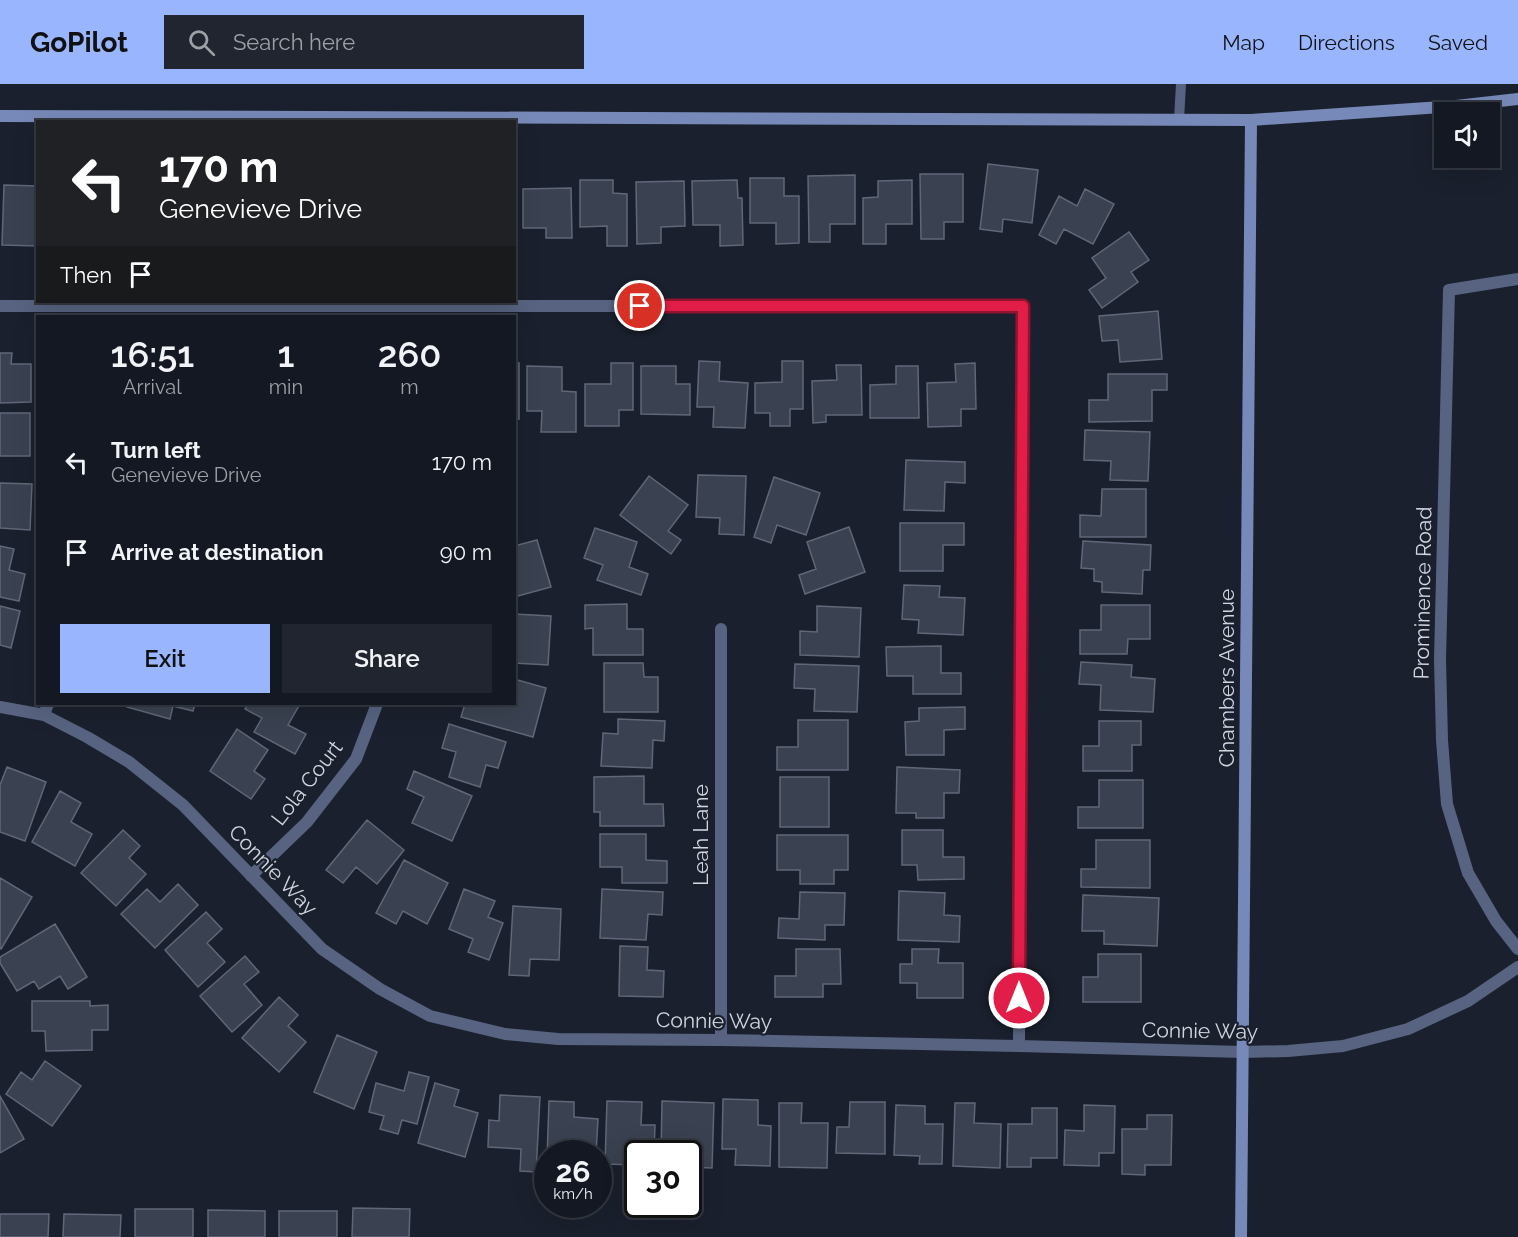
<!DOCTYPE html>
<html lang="en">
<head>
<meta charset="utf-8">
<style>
  :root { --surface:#141822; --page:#21252f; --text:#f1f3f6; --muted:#9da0a5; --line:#333740; --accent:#99b5fd }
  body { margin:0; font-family:Raleway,sans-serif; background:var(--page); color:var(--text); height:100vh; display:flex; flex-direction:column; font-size:22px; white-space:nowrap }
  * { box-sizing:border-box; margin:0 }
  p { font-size:20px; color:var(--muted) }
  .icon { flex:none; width:33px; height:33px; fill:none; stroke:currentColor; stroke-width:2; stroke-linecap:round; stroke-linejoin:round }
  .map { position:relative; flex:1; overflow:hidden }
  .details { position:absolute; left:36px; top:231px; width:480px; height:390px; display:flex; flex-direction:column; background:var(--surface); border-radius:0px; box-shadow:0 6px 24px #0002,0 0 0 2px var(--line) }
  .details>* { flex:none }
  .top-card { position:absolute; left:36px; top:36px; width:480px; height:183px; border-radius:0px; box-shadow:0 6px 24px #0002,0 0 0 2px var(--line); background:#202124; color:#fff; overflow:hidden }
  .fabs { position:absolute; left:1434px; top:18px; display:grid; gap:12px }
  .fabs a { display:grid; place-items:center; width:66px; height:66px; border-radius:0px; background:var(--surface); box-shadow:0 6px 24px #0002,0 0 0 2px var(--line); font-size:30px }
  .speed { position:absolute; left:534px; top:1056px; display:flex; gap:12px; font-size:30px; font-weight:700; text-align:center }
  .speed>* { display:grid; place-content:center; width:78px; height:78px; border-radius:50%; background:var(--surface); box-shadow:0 6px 24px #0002,0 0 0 2px var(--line); line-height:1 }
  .speed small { font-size:15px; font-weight:400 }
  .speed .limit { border:3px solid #111; border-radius:9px; background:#fff; color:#111 }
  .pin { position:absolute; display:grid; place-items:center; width:51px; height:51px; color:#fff; margin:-26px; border:3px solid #fff; border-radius:50%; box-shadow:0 2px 6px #0007 }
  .me { position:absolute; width:66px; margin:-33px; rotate:0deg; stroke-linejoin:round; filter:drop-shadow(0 0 4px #0008) }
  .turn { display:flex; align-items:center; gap:21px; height:126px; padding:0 24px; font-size:27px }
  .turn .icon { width:78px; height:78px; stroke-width:2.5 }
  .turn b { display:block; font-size:42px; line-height:51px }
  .then { display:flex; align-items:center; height:57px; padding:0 24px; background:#0003; gap:12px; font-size:22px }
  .eta { display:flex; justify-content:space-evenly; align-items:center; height:102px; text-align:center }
  .eta b { font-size:36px; font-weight:600; line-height:42px }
  .button { display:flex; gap:12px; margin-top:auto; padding:12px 24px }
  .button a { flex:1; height:69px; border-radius:0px; background:var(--accent); color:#111; font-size:24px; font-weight:600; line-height:69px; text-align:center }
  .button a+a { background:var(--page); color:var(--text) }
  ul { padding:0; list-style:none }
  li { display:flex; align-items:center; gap:18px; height:90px; padding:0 24px }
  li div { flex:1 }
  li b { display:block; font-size:22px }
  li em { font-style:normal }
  header { display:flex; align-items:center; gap:36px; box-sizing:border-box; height:84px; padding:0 30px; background:var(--accent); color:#111 }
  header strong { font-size:28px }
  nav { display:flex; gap:33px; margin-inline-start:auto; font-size:21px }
  .search { width:420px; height:54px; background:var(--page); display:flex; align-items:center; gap:15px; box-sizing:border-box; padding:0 21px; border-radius:0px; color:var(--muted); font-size:22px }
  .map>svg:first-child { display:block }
  .building { fill:#3a4150; stroke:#606778; stroke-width:1.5 }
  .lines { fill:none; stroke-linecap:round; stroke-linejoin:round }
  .lane { stroke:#576380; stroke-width:10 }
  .street { stroke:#576380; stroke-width:12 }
  .secondary { stroke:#7789b8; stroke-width:12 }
  .route-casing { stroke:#92132f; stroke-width:15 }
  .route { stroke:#e11d48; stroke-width:10 }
  .labels { text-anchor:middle; stroke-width:4.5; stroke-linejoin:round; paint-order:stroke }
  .street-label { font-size:21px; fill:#d1d5de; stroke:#1a202d }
</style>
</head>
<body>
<header>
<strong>GoPilot</strong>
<div class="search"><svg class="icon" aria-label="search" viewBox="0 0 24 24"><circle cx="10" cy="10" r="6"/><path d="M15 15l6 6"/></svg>Search here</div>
<nav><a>Map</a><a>Directions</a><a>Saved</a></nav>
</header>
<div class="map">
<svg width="1518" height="1153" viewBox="0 0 1518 1153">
  <rect width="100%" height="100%" fill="#1a202d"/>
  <path class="building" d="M988,80L1038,86L1032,139L1003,135L1002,148L980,145Z
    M920,90H963V138H944V155H921Z
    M855,91V140H830V158H809L808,92Z
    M750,94H784V112H799V159L776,160V139H750Z
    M580,96H613V109L627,110V162H607V142L580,143Z
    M737,96L738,114H742L743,161L720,162V141H693L692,97Z
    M912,96V140H886V160H863V114L878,113V97Z
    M684,97L685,142L661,143V159L637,160L636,98Z
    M4,101L38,102V162L2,161Z
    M571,104L572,154H546V144H523V105Z
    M1085,105L1114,120L1093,160L1064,145L1056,160L1039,151L1059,112L1077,122Z
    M1129,148L1149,176L1131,188L1138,198L1102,224L1089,206L1106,194L1092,174Z
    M1158,227L1162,275L1120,278L1118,256L1102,257L1099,232Z
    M0,269H12L11,280H31V318L0,319Z
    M699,277L720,278L719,297L748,299L745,344L713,343L714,323H697Z
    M782,277H803V325H790V342H770V329H755V299L782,298Z
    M514,279H519V335H514Z
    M611,279H633V326H619V342H585V300H611Z
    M975,279L976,325H961V342L928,343L927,299L956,298L955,280Z
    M836,281H861L862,331H826V338L813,339L812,297L837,296Z
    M527,282L562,283V307L576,308V348H541L542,327H527Z
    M641,282H676V300H690V331L641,330Z
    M896,282H918L919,334H870V301L896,300Z
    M1108,290H1167V306H1152V337L1089,338V316H1108Z
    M0,329H30V372H0Z
    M1085,346L1150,348L1148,397L1110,396L1111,377L1084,376Z
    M906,376L965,378V399L945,398L944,427L904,426Z
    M698,391L746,392L744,451L719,450L720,434L696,433Z
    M649,392L688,421L668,447L681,456L671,470L620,431Z
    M774,393L820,409L806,451L777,441L771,459L754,453Z
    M0,399L32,400L30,446L0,444Z
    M1102,405H1146V453H1080V431L1101,432Z
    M900,439H964V461H943V487H900Z
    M849,443L865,488L805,510L799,491L816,485L807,458Z
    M595,444L637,458L629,483L648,490L641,511L597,496L603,481L584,474Z
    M537,456L551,503L514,513V462Z
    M1083,457L1151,461L1150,486H1143L1142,510L1102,508V498L1094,497V485L1081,484Z
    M0,462L14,465L9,486L25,490L19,517L0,513Z
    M904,501L940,502L939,513L965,514L963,551L918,549L919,536L902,535Z
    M627,520V545H643V571H593V544L585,545V521Z
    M1101,521H1150V555H1128L1127,570H1080V546H1101Z
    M0,522L20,527L11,564L0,561Z
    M817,522L861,524L859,573L800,571V547L817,548Z
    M514,530L551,532L548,581L514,579Z
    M941,562V589H961V610H913V592H887L886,563Z
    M1081,578L1132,581L1131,593L1155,595L1153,628L1100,626L1101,601L1079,600Z
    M604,579H643L644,593H658V628H604Z
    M795,580L859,582L857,628L814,627L815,605L794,604Z
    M514,595L546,604L533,653L461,633L465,620H514Z
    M128,620H195L193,627L173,622L170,635L127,623Z
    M248,620H300L288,641L306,650L295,670L254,648L262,634L245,625Z
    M965,623V645L944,646V671H906L905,638L919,637V624Z
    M618,635L665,637L664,657L653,656L652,684L601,682L603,649L618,650Z
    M798,636H848V686H777V663H798Z
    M1099,637H1141V661H1132V687H1083V662H1099Z
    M449,640L506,658L498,684L486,681L480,703L449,693L456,668L442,664Z
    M237,645L268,666L254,687L265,695L251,715L210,687Z
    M7,683L46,698L25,757L0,748V701Z
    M897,683L960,686L959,709H944V734H916V729H896Z
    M414,687L472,712L452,757L412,739L424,713L407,705Z
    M644,692V720H663L664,742H600V728H594V693Z
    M780,693H829V743H780Z
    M1099,696H1143V744H1078V723H1099Z
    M60,707L81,719L71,738L92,750L75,782L32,758Z
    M367,736L404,766L377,800L356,783L343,799L326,786Z
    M123,746L140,762L129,774L146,790L116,822L81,789Z
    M902,746H943V773H964V795L918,796L917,781H902Z
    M600,750H646V776L667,777V799H622V783H600Z
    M777,751H848V786H834V800H800V786H777Z
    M1096,756H1150V804L1081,803V785H1096Z
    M404,776L448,799L427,840L403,827L396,840L376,829Z
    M0,794L32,813L1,865L0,864Z
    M178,800L198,821L155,864L121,830L147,805L160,818Z
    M464,805L495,817L488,833L503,839L489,876L468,868L473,855L449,845Z
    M602,805L663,808L662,831L648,830L646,856L600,854Z
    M899,807L945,809L944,831L960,832L959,858L898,856Z
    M800,808L845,809L844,841H825V856L778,854L779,834L799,835Z
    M1083,811L1159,814L1157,862L1104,860V847H1082Z
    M513,822L561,825L559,876L530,875L529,892L509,891Z
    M206,828L222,845L207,859L225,878L198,903L165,866Z
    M55,840L87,893L68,905L60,892L39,905L34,897L17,907L0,879V873Z
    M620,862L648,863L647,886L664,887L663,913L619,912Z
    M796,865H840L841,900H823V913H775V892H796Z
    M912,865H939L938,879H963V914H917V899H900V880H912Z
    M1098,870H1141V918H1083V893H1098Z
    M245,872L259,888L244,900L262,921L232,948L200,912Z
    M279,913L298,931L288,942L306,958L279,988L242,954Z
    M32,917H90V922L108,921V946H92V966L46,967L45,947H32Z
    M337,951L377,968L354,1025L314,1008Z
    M45,977L81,1002L52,1042L6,1010L21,988L32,996Z
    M409,988L429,993L417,1040L402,1036L398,1050L380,1045L384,1032L369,1028L376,999L404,1007Z
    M435,999L459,1006L454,1022L478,1029L465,1073L418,1059Z
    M500,1011L540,1013L536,1088L520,1087L521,1065L488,1063L489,1036L499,1037Z
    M0,1012L24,1055L0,1069Z
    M723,1015L758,1016V1041L771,1042L770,1082L735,1081L736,1065H722Z
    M549,1017L574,1018V1033L598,1035L596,1070H548L547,1075Z
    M607,1017L642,1018L641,1041H655L654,1070H638V1081L605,1080Z
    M662,1017L714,1019L712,1084L688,1083V1070L661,1068Z
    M850,1018H885V1070L836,1069L837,1043H849Z
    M779,1019H802L801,1039H828L827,1084L779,1083Z
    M955,1019H975L974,1039L1001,1040L1000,1084L953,1082Z
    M896,1021L925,1022V1040H943L942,1080H919L920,1072L894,1071Z
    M1084,1021L1115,1022L1114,1069H1099V1082L1064,1081L1065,1046L1084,1047Z
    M1032,1024H1057V1074H1031V1083H1007L1008,1040H1032Z
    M1147,1031H1172L1171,1081H1145V1091L1122,1090V1045H1147Z
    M353,1124L410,1125L409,1153H352Z
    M135,1125H193V1153H135Z
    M208,1126L265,1127V1153H208Z
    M279,1127H337V1153H279Z
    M0,1130H49L48,1153H0Z
    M64,1130L121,1131L120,1153H63Z"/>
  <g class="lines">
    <path class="lane" d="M1179,36L1181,0"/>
    <path class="street" d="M1518,195L1449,206L1440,576L1442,656L1447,720L1468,789L1496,837L1518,865
      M0,222H1023L1019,962
      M721,545V956
      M0,623L44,631L87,653L129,678L183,721L322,865L380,905L430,932L505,950L558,955L721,956L1019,962L1243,968L1288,967L1343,962L1408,945L1468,917L1518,883
      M44,631L48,620
      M251,792L307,738L356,675L377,620"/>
    <path class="secondary" d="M0,32L1251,36L1456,22L1518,15
      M1241,1153L1251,36"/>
  </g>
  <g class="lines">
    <g class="route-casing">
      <path id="route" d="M640,222H1023L1019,914"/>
    </g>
    <use href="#route" class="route"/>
  </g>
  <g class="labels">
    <g class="street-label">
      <text transform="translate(1423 509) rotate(-89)" y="7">Prominence Road</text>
      <text transform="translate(1227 594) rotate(-90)" y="7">Chambers Avenue</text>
      <text transform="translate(307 699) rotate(-52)" y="7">Lola Court</text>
      <text transform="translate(701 751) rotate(-90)" y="7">Leah Lane</text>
      <text transform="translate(273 786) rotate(46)" y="7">Connie Way</text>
      <text transform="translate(714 937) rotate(1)" y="7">Connie Way</text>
      <text transform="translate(1200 947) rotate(1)" y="7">Connie Way</text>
    </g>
  </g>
</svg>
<div class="fabs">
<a><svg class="icon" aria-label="sound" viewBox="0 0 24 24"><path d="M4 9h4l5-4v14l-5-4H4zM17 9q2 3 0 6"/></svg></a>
</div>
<div class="speed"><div>26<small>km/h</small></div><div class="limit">30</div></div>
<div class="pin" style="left:640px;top:222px;background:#d93025"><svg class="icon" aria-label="arrive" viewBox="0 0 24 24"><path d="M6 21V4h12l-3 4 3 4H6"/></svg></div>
<svg class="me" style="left:1019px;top:914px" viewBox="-20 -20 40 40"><circle r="17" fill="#e11d48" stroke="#fff" stroke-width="3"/><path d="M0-11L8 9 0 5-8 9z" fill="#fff"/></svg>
<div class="top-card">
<div class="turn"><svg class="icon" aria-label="left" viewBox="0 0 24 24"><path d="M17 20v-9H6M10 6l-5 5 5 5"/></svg><div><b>170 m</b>Genevieve Drive</div></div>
<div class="then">Then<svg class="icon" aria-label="arrive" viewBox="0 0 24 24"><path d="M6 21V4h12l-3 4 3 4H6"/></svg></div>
</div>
<section class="details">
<div class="eta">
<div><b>16:51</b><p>Arrival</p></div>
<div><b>1</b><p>min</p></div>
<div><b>260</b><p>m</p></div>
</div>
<ul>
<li><svg class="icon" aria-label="left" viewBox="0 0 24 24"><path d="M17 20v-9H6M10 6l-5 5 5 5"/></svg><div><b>Turn left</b><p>Genevieve Drive</p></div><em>170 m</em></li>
<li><svg class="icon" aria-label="arrive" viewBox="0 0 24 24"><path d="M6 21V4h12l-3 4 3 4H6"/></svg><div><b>Arrive at destination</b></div><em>90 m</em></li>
</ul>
<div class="button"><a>Exit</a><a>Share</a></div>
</section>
</div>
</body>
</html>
